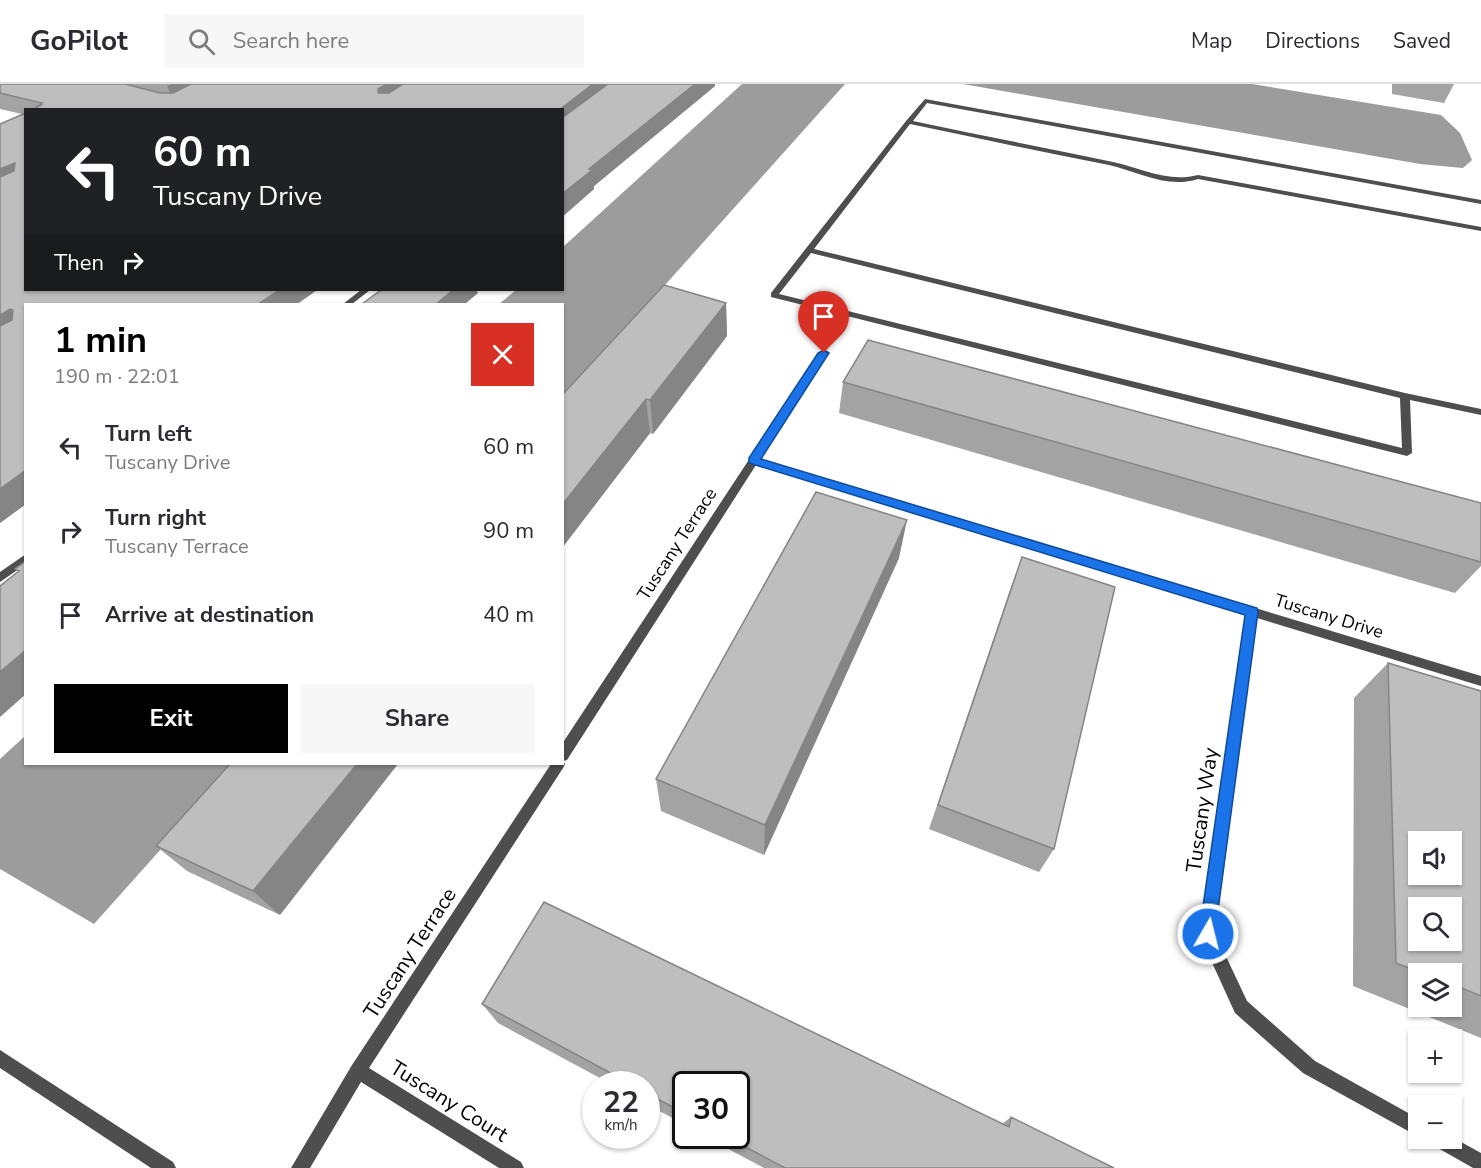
<!DOCTYPE html>
<html lang="en">
<head>
<meta charset="utf-8">
<style>
  :root { --surface:#fff; --page:#f7f7f7; --text:#2b2b33; --muted:#7c7c81; --line:#e1e1e2; --accent:#000 }
  body { margin:0; font-family:"Nunito Sans",sans-serif; background:var(--page); color:var(--text); height:100vh; display:flex; flex-direction:column; font-size:22px; white-space:nowrap }
  * { box-sizing:border-box; margin:0 }
  p { font-size:20px; color:var(--muted) }
  .icon { flex:none; width:33px; height:33px; fill:none; stroke:currentColor; stroke-width:2; stroke-linecap:round; stroke-linejoin:round }
  .map { position:relative; flex:1; overflow:hidden }
  .panel { position:absolute; left:24px; top:219px; width:540px; height:462px; display:flex; flex-direction:column; background:var(--surface); border-radius:0px; box-shadow:0 2px 4px #0004 }
  .panel>* { flex:none }
  .banner { position:absolute; left:24px; top:24px; width:540px; height:183px; border-radius:0px; box-shadow:0 2px 4px #0004; background:#202124; color:#fff; overflow:hidden }
  .buttons { position:absolute; left:1408px; top:747px; display:grid; gap:12px }
  .buttons a { display:grid; place-items:center; width:54px; height:54px; border-radius:0px; background:var(--surface); box-shadow:0 2px 4px #0004; font-size:30px }
  .speed { position:absolute; left:582px; top:987px; display:flex; gap:12px; font-size:30px; font-weight:700; text-align:center }
  .speed>* { display:grid; place-content:center; width:78px; height:78px; border-radius:50%; background:var(--surface); box-shadow:0 2px 4px #0004; line-height:1 }
  .speed small { font-size:15px; font-weight:400 }
  .speed .limit { border:3px solid #111; border-radius:9px; background:#fff; color:#111 }
  .pin { position:absolute; display:grid; place-items:center; width:51px; height:51px; color:#fff; margin:-62px -26px; border-radius:50% 50% 50% 0; rotate:-45deg; box-shadow:0 0 6px #0007 }
  .pin .icon { rotate:45deg }
  .me { position:absolute; width:66px; margin:-33px; rotate:8deg; stroke-linejoin:round; filter:drop-shadow(0 0 4px #0008) }
  .turn { display:flex; align-items:center; gap:21px; height:126px; padding:0 30px; font-size:27px }
  .turn .icon { width:78px; height:78px; stroke-width:2.5 }
  .turn b { display:block; font-size:42px; line-height:51px }
  .then { display:flex; align-items:center; height:57px; padding:0 30px; background:#0003; gap:12px; font-size:22px }
  .round { display:grid; place-items:center; flex:none; width:63px; height:63px; border-radius:0px; background:var(--page) }
  .headline { display:flex; align-items:center; justify-content:space-between; height:102px; padding:0 30px }
  h1 { font-size:36px; font-weight:700; line-height:45px; color:var(--accent) }
  .primary-button { display:flex; gap:12px; margin-top:auto; padding:12px 30px }
  .primary-button a { flex:1; height:69px; border-radius:0px; background:var(--accent); color:#fff; font-size:24px; font-weight:700; line-height:69px; text-align:center }
  .primary-button a+a { background:var(--page); color:var(--text) }
  ul { padding:0; list-style:none }
  li { display:flex; align-items:center; gap:18px; height:84px; padding:0 30px }
  li div { flex:1 }
  li b { display:block; font-size:22px }
  li em { font-style:normal }
  header { display:flex; align-items:center; gap:36px; box-sizing:border-box; height:84px; padding:0 30px; background:var(--surface); border-bottom:2px solid var(--line) }
  header strong { font-size:28px }
  nav { display:flex; gap:33px; margin-inline-start:auto; font-size:21px }
  .search { width:420px; height:54px; background:var(--page); display:flex; align-items:center; gap:15px; box-sizing:border-box; padding:0 21px; border-radius:0px; color:var(--muted); font-size:22px }
  .map>svg:first-child { display:block }
  .water { fill:#9c9c9c }
  .lines { fill:none; stroke-linecap:round; stroke-linejoin:round }
  .service { fill:#4e4e4e; fill-rule:evenodd }
  .minor { fill:#4e4e4e; fill-rule:evenodd }
  .tertiary { fill:#4e4e4e; fill-rule:evenodd }
  .wall { fill:#a3a3a3; fill-rule:evenodd }
  .shaded-wall { fill:#858585 }
  .building { fill:#bebebe; stroke:#858585; stroke-width:1.5; fill-rule:evenodd }
  .route { fill:#1a73e8; stroke:#114b97; stroke-width:1.5 }
  .labels { text-anchor:middle; stroke-width:5; stroke-linejoin:round; paint-order:stroke }
  .street-label { font-size:18px; fill:#000; stroke:#fff }
  .near-street-label { font-size:21px; fill:#000; stroke:#fff }
</style>
</head>
<body>
<header>
<strong>GoPilot</strong>
<div class="search"><svg class="icon" aria-label="search" viewBox="0 0 24 24"><circle cx="10" cy="10" r="6"/><path d="M15 15l6 6"/></svg>Search here</div>
<nav><a>Map</a><a>Directions</a><a>Saved</a></nav>
</header>
<div class="map">
<svg width="1481" height="1084" viewBox="0 0 1481 1084">
  <rect width="100%" height="100%" fill="#fff"/>
  <path class="water" d="M742,0H845L563,315L562,220H499L516,206H562L563,163Z
    M963,0H1252L1441,31L1460,49L1472,76L1463,84L1420,80Z
    M25,652L26,680H237L94,840L0,785V675Z"/>
  <g class="lines">
    <path class="service" d="M925,15L1481,116V120L927,19L913,37C979,51 1046,64 1113,78C1142,84 1167,99 1198,91L1481,143V147L1198,95C1167,105 1139,88 1109,81C1043,68 976,54 910,40L814,165L1405,309L1481,325V331L1410,316L1412,369L1407,372L771,213V209L906,37ZM811,169L1400,314L1402,364L779,210Z"/>
    <path class="minor" d="M361,206H370L352,220H343Z
      M824,266L829,269L760,375L1481,592V602L1257,534L1215,849L1247,917L1315,977L1419,1035V1053L1303,989L1235,929L1199,850L1246,530L756,381L567,676L563,677L565,680L563,684L369,984L521,1078L524,1084H499L361,998L310,1084H291L352,981L551,680H562V660L819,269Z
      M26,470V480L0,498V488Z
      M1452,1053L1481,1069V1084H1473L1431,1060L1428,1054H1452Z"/>
    <path class="tertiary" d="M0,966L173,1078L176,1084H151L0,984Z"/>
  </g>
  <path class="wall" d="M0,0H715V2L594,102V105L562,133V26H26V206H317L0,439V40L22,30L0,25Z
    M1392,0H1454L1444,19L1392,10Z
    M726,219L727,252L653,350L650,349L562,464V309H564Z
    M843,298L1481,419V482L1455,509L839,329Z
    M1022,473L1054,765L1039,788L929,745L1011,503Z
    M899,474L764,771L661,727L656,695Z
    M1388,579L1481,607V954L1353,902L1354,614ZM1419,890H1452V922H1419Z
    M230,680L280,831L187,787L156,762Z
    M482,920L1002,1040L1011,1033L1114,1084H764L704,1052H736L686,1000V1041L646,1020V1000H611L498,939Z"/>
  <path class="shaded-wall" d="M171,0H215L176,21L167,2Z
    M387,0H420L384,24L378,9V5Z
    M593,0H619L562,44V26H559Z
    M695,0H715V2L594,102V105L562,133V110L589,85Z
    M15,79L26,95L0,110V85Z
    M279,206H317L296,220H258Z
    M453,206H479L477,207L478,209L465,220H436Z
    M726,219L727,252L653,350L650,316Z
    M10,225L25,246L0,260V231Z
    M646,315L650,349L562,464V421Z
    M26,386V420L0,439V405Z
    M907,436L899,474L764,771L765,741Z
    M26,566V610L0,633V588Z
    M357,680H398L280,831L253,807Z"/>
  <path class="building" d="M0,0H125L160,9H173L191,0H387L378,5V9H389L403,0H593L559,26H32L41,21H39L42,19L0,9Z
    M608,0H695L589,85L592,86L562,110V34Z
    M26,29V206H279L258,220H26V386L0,405V242L12,236L13,226L10,225L0,231V93L14,87L15,79L0,85V40Z
    M664,201L726,219L650,316L646,315L562,421V309H564Z
    M381,206H453L436,220H362Z
    M868,256L1481,419V478L843,298Z
    M816,408L907,436L765,741L656,695Z
    M1022,473L1115,503L1054,765L938,721Z
    M26,477V566L0,588V502L19,487L15,485Z
    M1388,579L1481,607V912L1452,900V890H1424L1396,879ZM1419,758H1452V790H1419ZM1419,824H1452V856H1419Z
    M230,680H357L253,807L156,762Z
    M544,818L1009,1043L1011,1033L1114,1084H785L725,1052H736V1000H686V1030L646,1009V1000H631L482,920Z"/>
  <path class="route" d="M824,266L829,269L761,375L1257,524L1258,528L1214,856L1208,859L1201,856L1199,850L1245,531L749,379V374L818,269Z"/>
  <g class="labels">
    <g class="street-label">
      <text transform="translate(677 460) rotate(-57)" y="6">Tuscany Terrace</text>
      <text transform="translate(1329 532) rotate(17)" y="6">Tuscany Drive</text>
    </g>
    <g class="near-street-label">
      <text transform="translate(1202 726) rotate(-82)" y="7">Tuscany Way</text>
      <text transform="translate(410 869) rotate(-57)" y="7">Tuscany Terrace</text>
      <text transform="translate(449 1017) rotate(32)" y="7">Tuscany Court</text>
    </g>
  </g>
</svg>
<div class="buttons">
<a><svg class="icon" aria-label="sound" viewBox="0 0 24 24"><path d="M4 9h4l5-4v14l-5-4H4zM17 9q2 3 0 6"/></svg></a>
<a><svg class="icon" aria-label="search" viewBox="0 0 24 24"><circle cx="10" cy="10" r="6"/><path d="M15 15l6 6"/></svg></a>
<a><svg class="icon" aria-label="layers" viewBox="0 0 24 24"><path d="M12 4l9 5-9 5-9-5zM3 14l9 5 9-5"/></svg></a>
<a>+</a>
<a>−</a>
</div>
<div class="speed"><div>22<small>km/h</small></div><div class="limit">30</div></div>
<div class="pin" style="left:824px;top:269px;background:#d93025"><svg class="icon" aria-label="arrive" viewBox="0 0 24 24"><path d="M6 21V4h12l-3 4 3 4H6"/></svg></div>
<svg class="me" style="left:1208px;top:850px" viewBox="-20 -20 40 40"><circle r="17" fill="#1a73e8" stroke="#fff" stroke-width="3"/><path d="M0-11L8 9 0 5-8 9z" fill="#fff"/></svg>
<div class="banner">
<div class="turn"><svg class="icon" aria-label="left" viewBox="0 0 24 24"><path d="M17 20v-9H6M10 6l-5 5 5 5"/></svg><div><b>60 m</b>Tuscany Drive</div></div>
<div class="then">Then<svg class="icon" aria-label="right" viewBox="0 0 24 24"><path d="M7 20v-9h11M14 6l5 5-5 5"/></svg></div>
</div>
<section class="panel">
<div class="headline"><div><h1>1 min</h1><p>190 m · 22:01</p></div><a class="round" style="background:#d93025;color:#fff"><svg class="icon" aria-label="close" viewBox="0 0 24 24"><path d="M6 6l12 12M18 6L6 18"/></svg></a></div>
<ul>
<li><svg class="icon" aria-label="left" viewBox="0 0 24 24"><path d="M17 20v-9H6M10 6l-5 5 5 5"/></svg><div><b>Turn left</b><p>Tuscany Drive</p></div><em>60 m</em></li>
<li><svg class="icon" aria-label="right" viewBox="0 0 24 24"><path d="M7 20v-9h11M14 6l5 5-5 5"/></svg><div><b>Turn right</b><p>Tuscany Terrace</p></div><em>90 m</em></li>
<li><svg class="icon" aria-label="arrive" viewBox="0 0 24 24"><path d="M6 21V4h12l-3 4 3 4H6"/></svg><div><b>Arrive at destination</b></div><em>40 m</em></li>
</ul>
<div class="primary-button"><a>Exit</a><a>Share</a></div>
</section>
</div>
</body>
</html>
